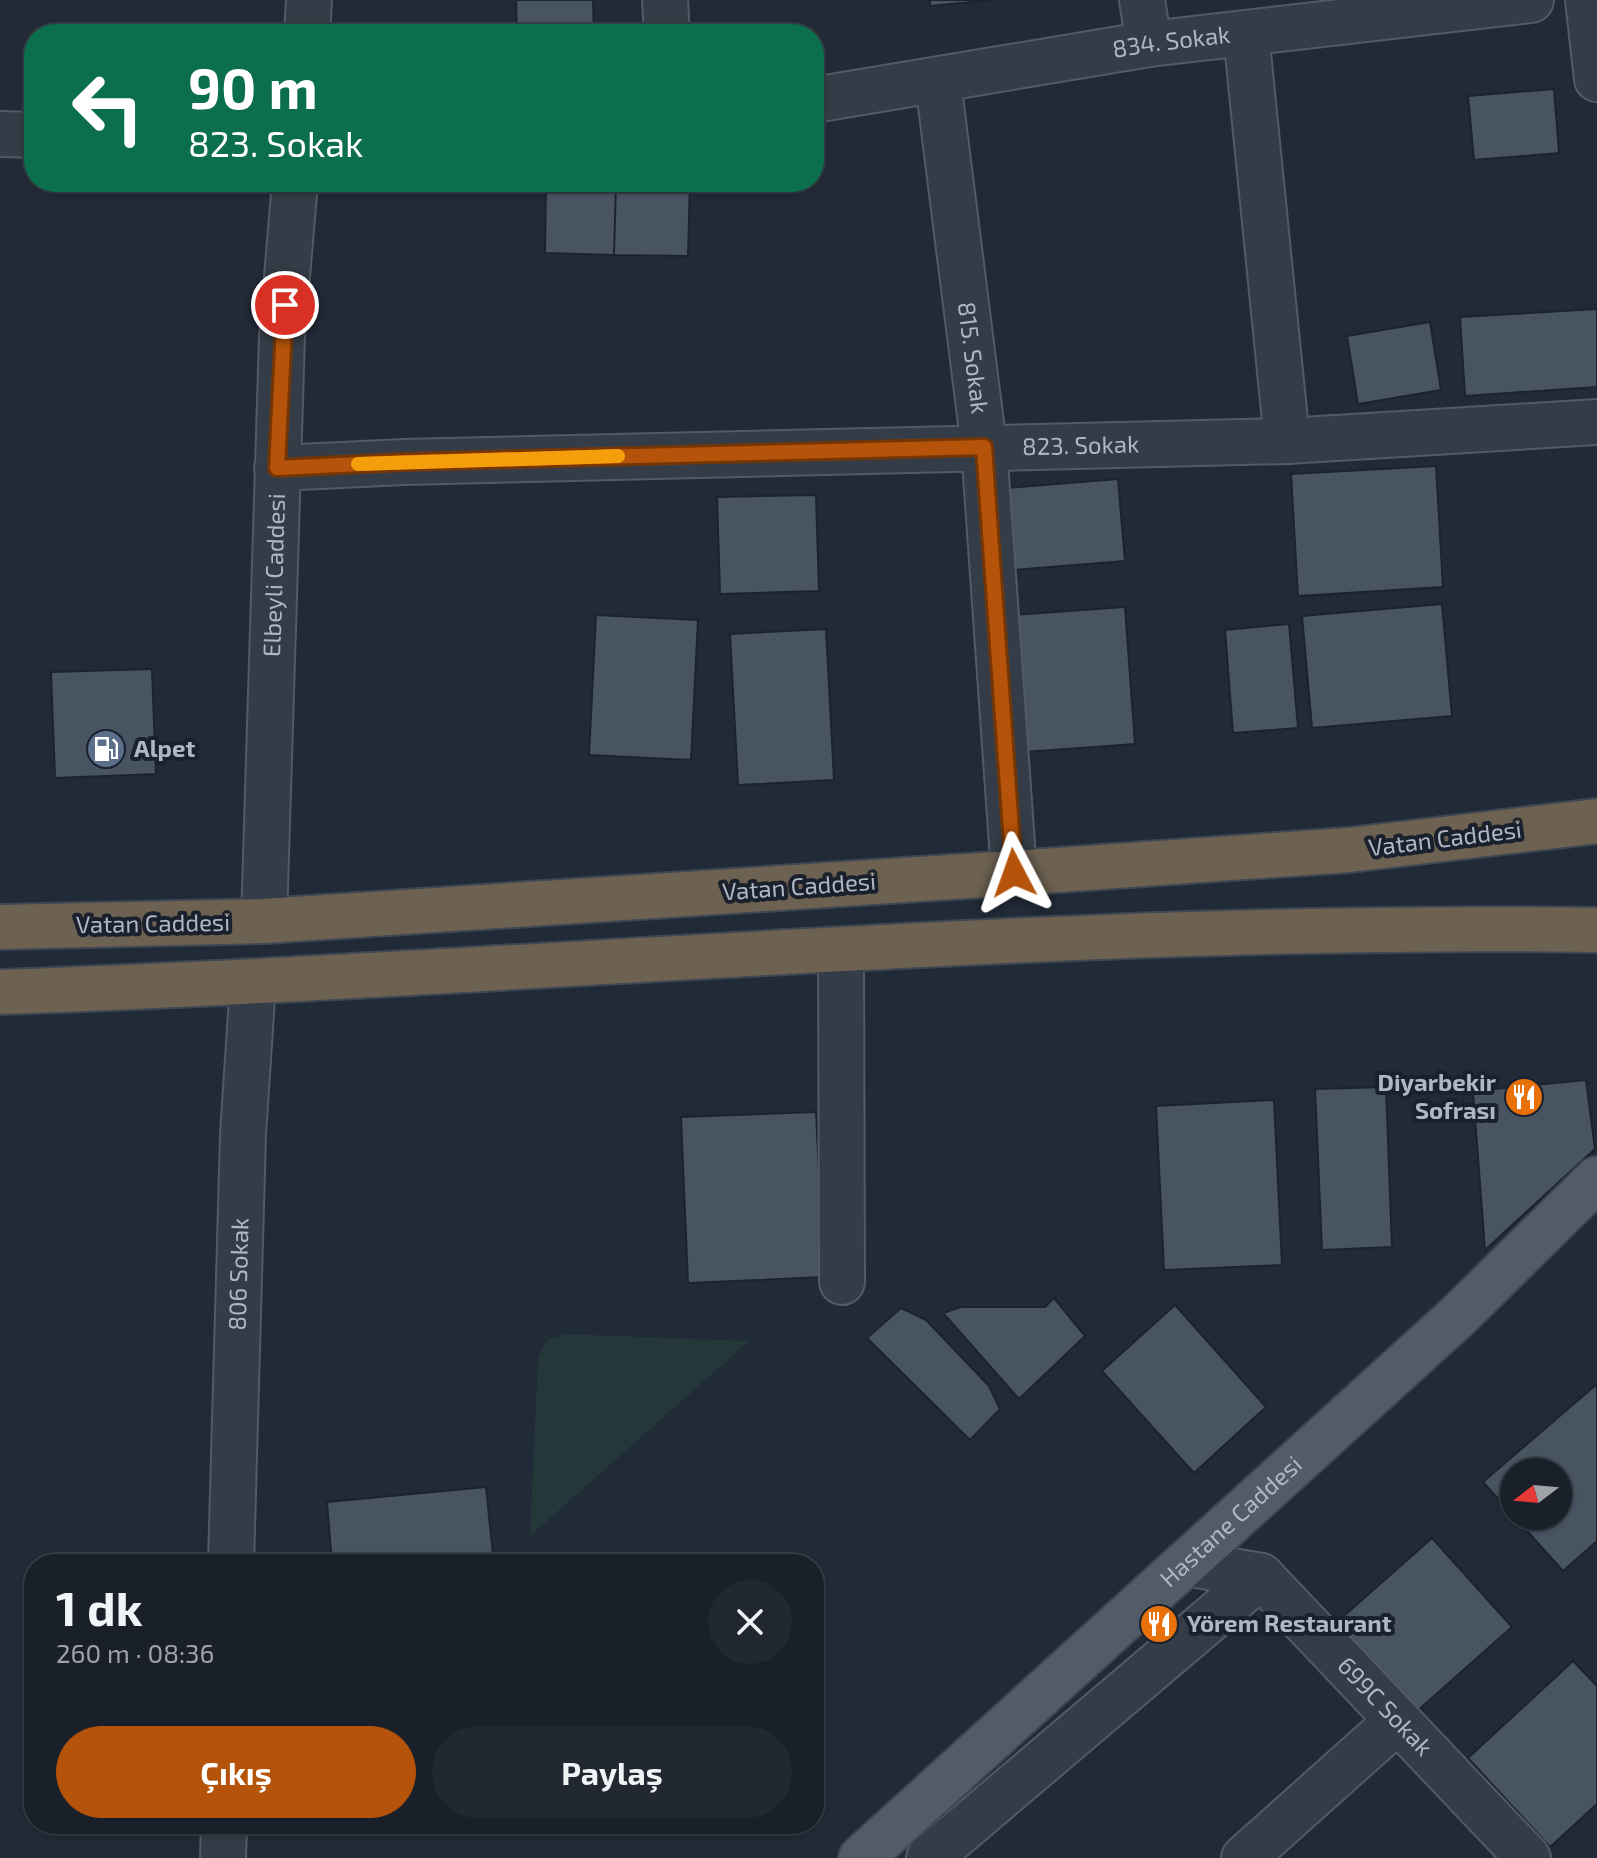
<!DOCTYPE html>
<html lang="tr">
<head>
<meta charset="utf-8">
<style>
  :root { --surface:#192029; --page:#222831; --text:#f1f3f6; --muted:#9fa3a8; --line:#373e46; --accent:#b45309 }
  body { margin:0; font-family:"Exo 2",sans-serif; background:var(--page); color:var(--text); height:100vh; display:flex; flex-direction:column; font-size:30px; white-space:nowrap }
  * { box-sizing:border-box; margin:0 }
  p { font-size:26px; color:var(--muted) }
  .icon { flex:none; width:44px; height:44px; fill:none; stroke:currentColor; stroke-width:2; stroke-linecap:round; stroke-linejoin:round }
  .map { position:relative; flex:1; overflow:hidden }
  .side { position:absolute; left:24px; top:1554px; width:800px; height:280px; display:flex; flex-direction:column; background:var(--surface); border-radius:32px; box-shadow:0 2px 6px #0004,0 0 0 2px var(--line) }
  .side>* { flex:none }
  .banner { position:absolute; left:24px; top:24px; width:800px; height:168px; border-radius:32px; box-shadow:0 2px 6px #0004,0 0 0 2px var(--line); background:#0b6e4f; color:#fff; overflow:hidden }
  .needle { width:52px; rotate:254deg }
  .controls { position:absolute; left:1500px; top:1458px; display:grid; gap:16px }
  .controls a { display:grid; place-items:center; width:72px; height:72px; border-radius:50%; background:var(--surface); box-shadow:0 2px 6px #0004,0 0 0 2px var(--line); font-size:40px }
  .pin { position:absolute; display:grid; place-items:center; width:68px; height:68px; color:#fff; margin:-34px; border:4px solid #fff; border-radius:50%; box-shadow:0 2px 8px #0007 }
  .me { position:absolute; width:88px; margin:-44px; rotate:356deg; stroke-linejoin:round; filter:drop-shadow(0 0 6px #0008) }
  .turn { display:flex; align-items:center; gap:28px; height:168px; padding:0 32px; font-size:36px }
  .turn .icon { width:104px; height:104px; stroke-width:2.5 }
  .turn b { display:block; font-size:56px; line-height:68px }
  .round { display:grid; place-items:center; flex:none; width:84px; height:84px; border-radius:42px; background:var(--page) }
  .headline { display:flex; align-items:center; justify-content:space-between; height:136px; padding:0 32px }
  h1 { font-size:48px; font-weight:700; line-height:60px }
  .primary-button { display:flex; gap:16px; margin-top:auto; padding:16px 32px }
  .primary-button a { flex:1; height:92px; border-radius:48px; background:var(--accent); color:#fff; font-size:32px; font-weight:700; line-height:92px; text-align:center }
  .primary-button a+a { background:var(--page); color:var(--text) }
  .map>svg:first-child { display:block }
  .green { fill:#243739 }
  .building { fill:#495463; stroke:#1c232e; stroke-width:2; fill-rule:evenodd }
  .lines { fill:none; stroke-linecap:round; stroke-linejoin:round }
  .minor-casing { stroke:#525a65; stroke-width:48 }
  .major-casing { stroke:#3e4551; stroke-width:48 }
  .highway-casing { stroke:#3f4752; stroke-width:48 }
  .minor { stroke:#343c47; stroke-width:44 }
  .major { stroke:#525b67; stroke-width:44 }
  .highway { stroke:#6d6252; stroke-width:44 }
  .route-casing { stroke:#753606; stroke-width:20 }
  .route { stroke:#b45309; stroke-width:14 }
  .slow { stroke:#f59e0b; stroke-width:14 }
  .labels { text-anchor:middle; stroke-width:8; stroke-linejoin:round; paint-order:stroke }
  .street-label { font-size:24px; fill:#afb7c4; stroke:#1a212c }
  .poi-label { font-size:24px; font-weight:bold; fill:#afb7c4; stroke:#1a212c; text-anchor:start }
</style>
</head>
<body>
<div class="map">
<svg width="1597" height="1858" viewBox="0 0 1597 1858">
  <rect width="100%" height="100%" fill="#212a37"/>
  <path class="green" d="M566,1334L749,1341L530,1536L538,1357L548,1339Z"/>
  <path class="building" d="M516,0H593L594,34H517Z
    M930,0H993L930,6Z
    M1554,89L1559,153L1474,160L1468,96Z
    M546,182H616L614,255L545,253Z
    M616,182H690L688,256L614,255Z
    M1597,309V387L1465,396L1460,317Z
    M1430,322L1441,390L1358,404L1347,336Z
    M1436,466L1443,587L1298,596L1291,474Z
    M1118,479L1125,561L1012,570L1006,488Z
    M816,495L819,591L720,594L717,497Z
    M1442,604L1452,716L1312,728L1302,616Z
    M1125,607L1135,744L1024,752L1014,615Z
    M596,615L698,620L691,760L589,755Z
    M1289,624L1298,728L1233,733L1225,630Z
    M826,629L834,780L738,785L730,634Z
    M152,669L156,774L55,778L51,672Z
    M1586,1080L1595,1149L1485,1250L1473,1091Z
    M1386,1087L1392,1247L1322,1250L1315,1089Z
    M1274,1100L1282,1265L1164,1270L1156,1106Z
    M816,1112L824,1277L688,1283L681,1117Z
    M1054,1298L1085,1336L1019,1399L943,1313L961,1307H1045Z
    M1175,1305L1266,1407L1194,1473L1102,1371Z
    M901,1308L926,1320L989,1386L1000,1409L970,1440L867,1338Z
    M1597,1384V1541L1563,1571L1483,1482ZM1514,1472H1558V1516H1514Z
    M486,1487L494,1564H332L327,1502Z
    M1432,1538L1512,1627L1416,1712L1336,1623Z
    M1573,1661L1597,1686V1804L1550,1847L1468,1758Z"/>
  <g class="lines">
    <g class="minor-casing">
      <g id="minor">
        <path d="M665,0L667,34"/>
        <path d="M1142,0L1149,44"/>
        <path d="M1588,0L1597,79"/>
        <path d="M1246,33L1287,441"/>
        <path d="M307,34L309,0"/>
        <path id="s1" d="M938,82L984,447L1014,873"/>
        <path id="s2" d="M814,100L1149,44L1531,0"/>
        <path d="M0,134L34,135"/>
        <path id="s3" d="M277,468L404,462L1287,441L1597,422"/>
        <path id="s4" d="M264,921L282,336L295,182"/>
        <path d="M841,951L842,1282"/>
        <path id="s5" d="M1186,1563L1261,1576L1528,1858"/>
        <path id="s6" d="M231,1564L243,1134L253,983"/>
        <path d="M223,1858L224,1824"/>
        <path d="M929,1858L1261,1576"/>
        <path d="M1244,1858L1396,1722"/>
      </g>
    </g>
    <g class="major-casing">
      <g id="major">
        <path id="s7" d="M861,1858L1458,1316L1597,1179"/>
      </g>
    </g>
    <g class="highway-casing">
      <path id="highway" d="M0,927L264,921L1014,873L1349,850L1597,821
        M0,992C532,974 1064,922 1597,930"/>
    </g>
    <use href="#minor" class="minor"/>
    <use href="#major" class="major"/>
    <use href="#highway" class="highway"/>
  </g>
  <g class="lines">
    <g class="route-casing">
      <path id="route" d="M285,305L277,468L404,462L984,447L1014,873"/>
    </g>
    <use href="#route" class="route"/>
    <path class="slow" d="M358,464L618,456"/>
  </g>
  <defs>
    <g id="fuel-disc" transform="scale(2)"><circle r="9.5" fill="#5c6f8a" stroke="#1a212c"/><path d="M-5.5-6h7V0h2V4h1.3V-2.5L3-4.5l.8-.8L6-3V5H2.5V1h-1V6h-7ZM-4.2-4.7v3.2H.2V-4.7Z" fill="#fff"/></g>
    <g id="restaurant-disc" transform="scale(2)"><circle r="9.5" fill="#e8710a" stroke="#1a212c"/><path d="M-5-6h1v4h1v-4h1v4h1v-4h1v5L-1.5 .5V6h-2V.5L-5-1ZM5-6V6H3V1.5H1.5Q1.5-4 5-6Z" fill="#fff"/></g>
  </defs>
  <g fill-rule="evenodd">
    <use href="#fuel-disc" x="106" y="749"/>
    <use href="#restaurant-disc" x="1524" y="1097"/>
    <use href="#restaurant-disc" x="1159" y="1624"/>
  </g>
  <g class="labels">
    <g class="street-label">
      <text dy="8" stroke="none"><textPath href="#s2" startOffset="362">834. Sokak</textPath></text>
      <text dy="8" stroke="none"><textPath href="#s1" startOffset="278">815. Sokak</textPath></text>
      <text dy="8" stroke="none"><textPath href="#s3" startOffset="804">823. Sokak</textPath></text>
      <text dy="8" stroke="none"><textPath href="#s4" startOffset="346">Elbeyli Caddesi</textPath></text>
      <text transform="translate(1445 839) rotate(-7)" y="8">Vatan Caddesi</text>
      <text transform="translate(799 887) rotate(-4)" y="8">Vatan Caddesi</text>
      <text transform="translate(153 924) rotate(-1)" y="8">Vatan Caddesi</text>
      <text dy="8" stroke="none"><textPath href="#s6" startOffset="290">806 Sokak</textPath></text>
      <text dy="8" stroke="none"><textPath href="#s7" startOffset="500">Hastane Caddesi</textPath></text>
      <text dy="8" stroke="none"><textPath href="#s5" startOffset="256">699C Sokak</textPath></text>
    </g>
    <g class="poi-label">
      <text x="134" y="757">Alpet</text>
      <text x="1496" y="1091" text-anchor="end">Diyarbekir<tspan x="1496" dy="28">Sofrası</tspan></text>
      <text x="1187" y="1632">Yörem Restaurant</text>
    </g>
  </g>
</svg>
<div class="controls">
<a><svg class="needle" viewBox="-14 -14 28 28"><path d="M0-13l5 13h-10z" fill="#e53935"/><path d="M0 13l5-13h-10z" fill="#9fa3a8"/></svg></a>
</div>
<div class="pin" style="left:285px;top:305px;background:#d93025"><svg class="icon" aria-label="arrive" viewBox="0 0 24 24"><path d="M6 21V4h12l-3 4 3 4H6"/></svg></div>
<svg class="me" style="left:1014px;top:873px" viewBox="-20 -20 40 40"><path d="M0-17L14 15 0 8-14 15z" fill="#b45309" stroke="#fff" stroke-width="4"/></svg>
<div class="banner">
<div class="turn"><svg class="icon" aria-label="left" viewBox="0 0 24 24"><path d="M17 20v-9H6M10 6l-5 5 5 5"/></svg><div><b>90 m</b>823. Sokak</div></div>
</div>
<section class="side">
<div class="headline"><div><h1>1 dk</h1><p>260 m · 08:36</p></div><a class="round"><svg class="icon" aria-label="close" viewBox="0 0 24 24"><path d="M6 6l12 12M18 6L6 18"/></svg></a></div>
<div class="primary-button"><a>Çıkış</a><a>Paylaş</a></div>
</section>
</div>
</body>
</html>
